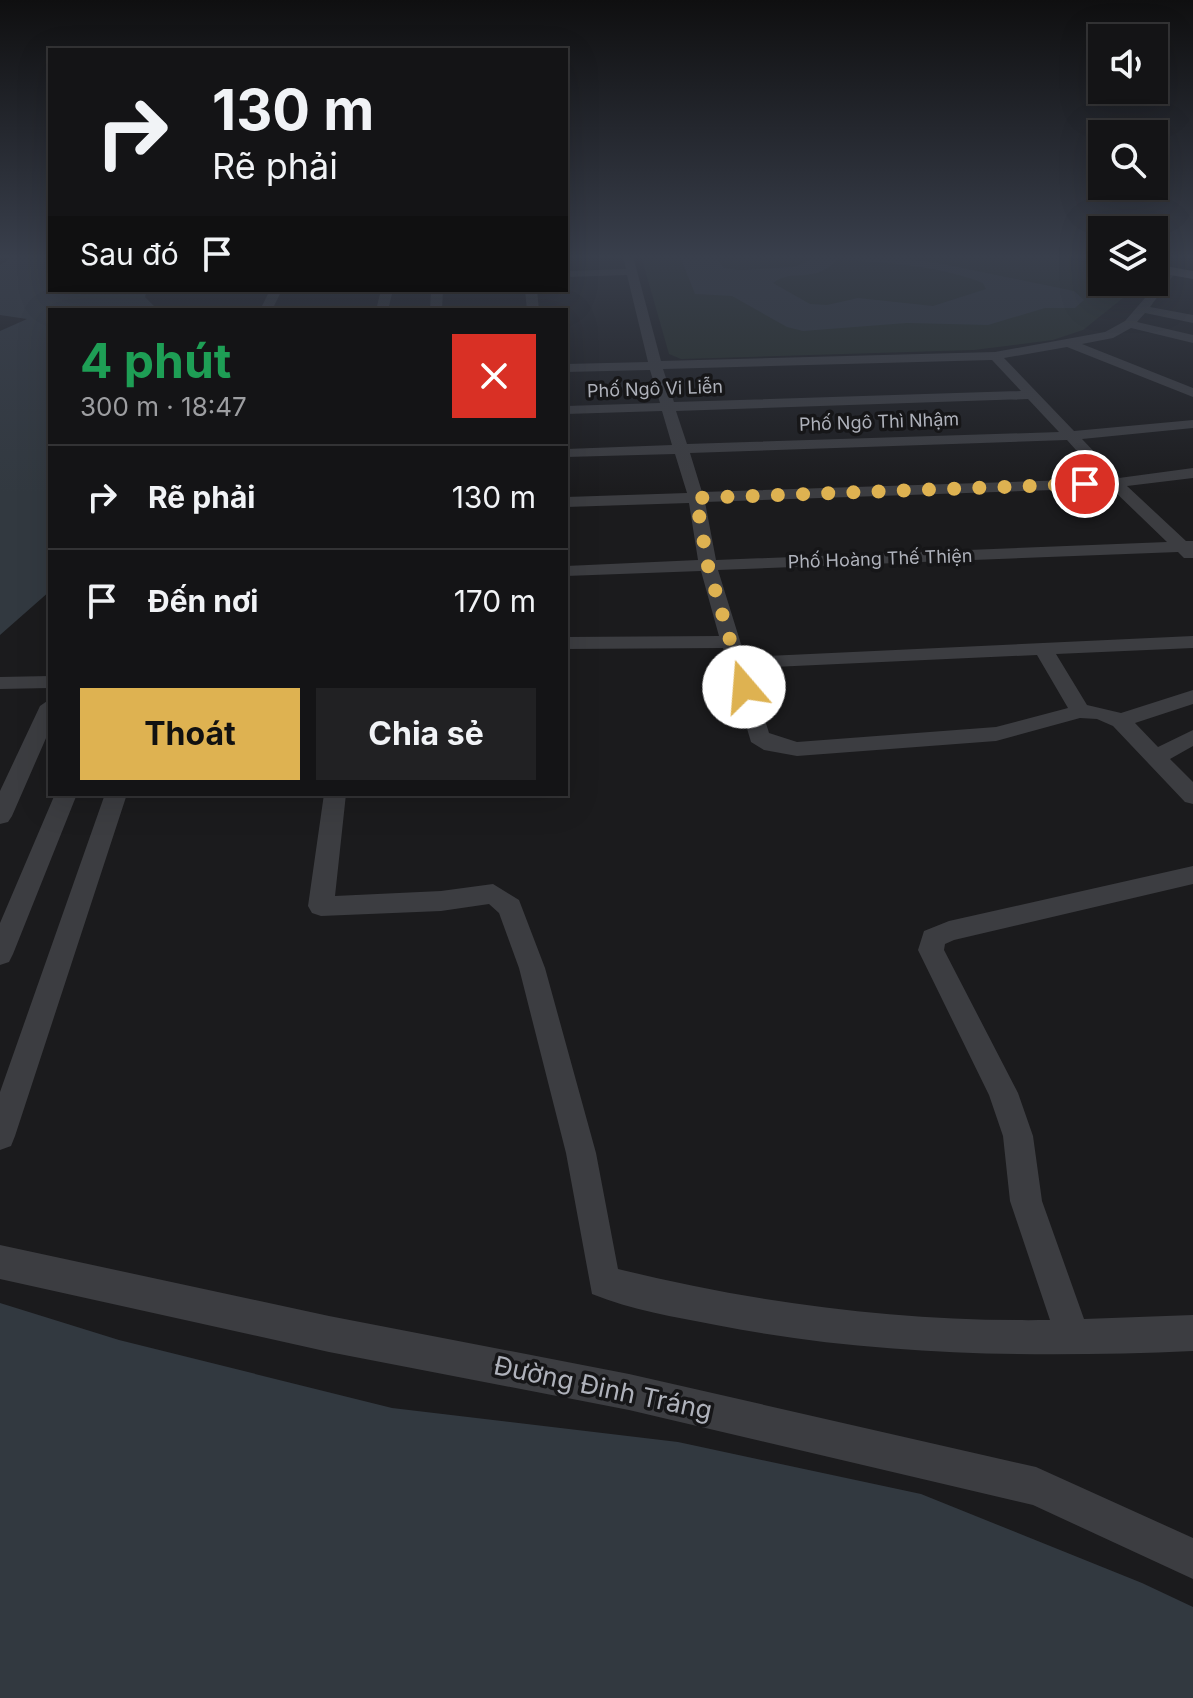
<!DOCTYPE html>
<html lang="vi">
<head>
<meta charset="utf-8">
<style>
  :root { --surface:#141416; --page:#212123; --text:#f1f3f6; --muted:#9d9ea1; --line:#333335; --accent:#deb251 }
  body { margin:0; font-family:Inter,sans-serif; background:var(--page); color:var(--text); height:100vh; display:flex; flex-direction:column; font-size:30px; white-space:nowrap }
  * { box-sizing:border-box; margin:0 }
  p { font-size:26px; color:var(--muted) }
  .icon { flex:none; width:44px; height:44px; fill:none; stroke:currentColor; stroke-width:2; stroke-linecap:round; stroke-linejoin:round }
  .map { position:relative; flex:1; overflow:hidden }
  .panel { position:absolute; left:48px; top:308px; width:520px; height:488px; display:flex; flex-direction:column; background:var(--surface); border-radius:0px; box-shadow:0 8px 32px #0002,0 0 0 2px var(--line) }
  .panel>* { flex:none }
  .top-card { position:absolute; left:48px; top:48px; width:520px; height:244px; border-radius:0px; box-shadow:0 8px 32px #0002,0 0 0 2px var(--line); background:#141416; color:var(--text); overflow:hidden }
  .fabs { position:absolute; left:1088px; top:24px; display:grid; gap:16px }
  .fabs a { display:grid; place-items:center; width:80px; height:80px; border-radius:0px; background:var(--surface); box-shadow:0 8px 32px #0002,0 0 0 2px var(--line); font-size:40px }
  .pin { position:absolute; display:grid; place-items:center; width:68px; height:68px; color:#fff; margin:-34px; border:4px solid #fff; border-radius:50%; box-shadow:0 2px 8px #0007 }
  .me { position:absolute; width:88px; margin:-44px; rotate:342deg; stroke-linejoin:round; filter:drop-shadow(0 0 6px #0008) }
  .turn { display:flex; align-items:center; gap:28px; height:168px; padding:0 32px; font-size:36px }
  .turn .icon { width:104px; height:104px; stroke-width:2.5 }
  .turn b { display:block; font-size:56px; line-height:68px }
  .then { display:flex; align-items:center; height:76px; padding:0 32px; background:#0003; gap:16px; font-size:30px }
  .round { display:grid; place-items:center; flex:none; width:84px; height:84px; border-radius:0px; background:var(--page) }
  .overview { display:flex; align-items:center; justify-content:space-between; height:136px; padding:0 32px }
  h1 { font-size:48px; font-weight:700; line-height:60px; color:#1e9e55 }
  .button { display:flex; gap:16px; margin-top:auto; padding:16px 32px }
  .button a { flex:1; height:92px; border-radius:0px; background:var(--accent); color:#111; font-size:32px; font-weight:700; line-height:92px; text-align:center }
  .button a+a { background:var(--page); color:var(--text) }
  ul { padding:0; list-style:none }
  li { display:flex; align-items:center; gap:24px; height:104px; padding:0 32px; border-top:2px solid var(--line) }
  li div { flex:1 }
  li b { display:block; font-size:30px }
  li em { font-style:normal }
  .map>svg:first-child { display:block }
  .green { fill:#252d26 }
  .water { fill:#323940; fill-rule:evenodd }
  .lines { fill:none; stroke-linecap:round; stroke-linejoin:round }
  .minor { fill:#3c3d41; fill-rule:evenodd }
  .major { fill:#595a60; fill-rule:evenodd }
  .route { stroke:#deb251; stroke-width:14; stroke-dasharray:0 25.2 }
  .labels { text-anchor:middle; stroke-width:7; stroke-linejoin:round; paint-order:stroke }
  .far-street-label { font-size:18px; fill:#afb2bb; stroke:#161618 }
  .near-street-label { font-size:26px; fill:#afb2bb; stroke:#161618 }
</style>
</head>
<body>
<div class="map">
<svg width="1193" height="1698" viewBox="0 0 1193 1698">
  <rect width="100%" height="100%" fill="#1b1b1d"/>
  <path class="green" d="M641,256H1054L1102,266V282H1143L1083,330L1053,340L974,350L681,359L669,354Z"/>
  <path class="water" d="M15,256H50V290H147L145,297L154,306L230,308L50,310V591L0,635V331L27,319L0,315V265Z
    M680,256H715L724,268L740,270L795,267L817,256H885L938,263L1074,291L1084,300L1075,308H1045L988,325L907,323L803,331L787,327L732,296L695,294ZM838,259C885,263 938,265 983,283L986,289L933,306L858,298L827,305L810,304L773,283C793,267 812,286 838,259Z
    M0,1303L119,1340L392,1408L678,1442L921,1494L1142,1583L1193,1607V1698H0Z"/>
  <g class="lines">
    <path class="minor" d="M623,256H633L661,361L995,352L1105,332L1125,321L1170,269H1178L1150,307L1193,315V323L1145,313L1137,322L1193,335V343L1131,328L1113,338L1082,344L1193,388V397L1067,347L1004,358L1074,431L1193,420V428L1082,439L1119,478L1193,468V478L1127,486L1186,541H1193V558H1184L1178,552L718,570L745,657L1193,636V648L1056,654L1087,705L1121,713L1193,690V704L1135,723L1158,747L1193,730V746L1170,759L1193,782V804L1185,802L1113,726L1097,719L1080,718L996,741L797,756L764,750L751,742L723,648L566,649V637L719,636L701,571L566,576V566L698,560L689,503L566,507V497L687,493L675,454L566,457V449L672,445L662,411L566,414V406L660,403L650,370L566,372V364L648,362L627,275L566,277V271L626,269ZM992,360L1021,391L674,402L663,369ZM1028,399L1059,432L687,444L676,411ZM1067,440L1102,479L702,492L690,453ZM1111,488L1167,542L716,560L705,502ZM1037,655L1068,708L996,727L797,742L769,733L749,668Z
      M270,290H282L272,310H260Z
      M381,290H393L388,310H376Z
      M431,290H443L442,310H430Z
      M525,290H537L539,310H527Z
      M50,676V688L0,689V677Z
      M50,699V729L12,816L8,822L0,824V791L40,706Z
      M55,794H77L13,954L9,962L0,965V923Z
      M105,794H127L15,1136L11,1146L0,1150V1092Z
      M324,794H346L335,896L441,891L493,884L519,900L545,968L596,1153L618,1269C760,1304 904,1322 1050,1320L1010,1201L1003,1136L989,1095L918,950L924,931L949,921L1193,866V884L954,940L945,944L944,950L1018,1093L1033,1136L1042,1201L1084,1319L1193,1315V1351C1034,1358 874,1356 716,1325C675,1317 631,1310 592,1294L566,1153L519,968L499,913L489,904L441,911L321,916L312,913L308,906Z
      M0,1245L329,1316L629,1374L1036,1467L1193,1538V1579L1033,1505L629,1410L329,1352L0,1279Z"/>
    <path class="major" d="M1090,256H1102V262Z
      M1154,264L1193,271V279L1154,272Z"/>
  </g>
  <linearGradient id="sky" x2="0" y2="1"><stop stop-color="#0f0f10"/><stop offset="0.52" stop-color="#393f4c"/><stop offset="1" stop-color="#393f4c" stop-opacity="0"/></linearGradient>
  <rect width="1193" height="494" fill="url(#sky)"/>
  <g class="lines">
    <path class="route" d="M744,687L708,566L696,498L1085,484"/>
  </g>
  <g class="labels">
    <g class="far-street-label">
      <text transform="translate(655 389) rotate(-2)" y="6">Phố Ngô Vi Liễn</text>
      <text transform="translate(879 422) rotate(-2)" y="6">Phố Ngô Thì Nhậm</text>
      <text transform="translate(880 559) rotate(-2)" y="6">Phố Hoàng Thế Thiện</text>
    </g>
    <g class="near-street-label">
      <text transform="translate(603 1388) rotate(12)" y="9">Đường Đinh Tráng</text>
    </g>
  </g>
</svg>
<div class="fabs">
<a><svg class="icon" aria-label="sound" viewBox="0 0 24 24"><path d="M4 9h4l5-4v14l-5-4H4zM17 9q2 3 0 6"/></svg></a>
<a><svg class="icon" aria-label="search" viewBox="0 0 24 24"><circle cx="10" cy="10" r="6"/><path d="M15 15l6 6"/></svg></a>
<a><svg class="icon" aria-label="layers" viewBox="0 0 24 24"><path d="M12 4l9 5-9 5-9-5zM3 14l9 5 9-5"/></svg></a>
</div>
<div class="pin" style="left:1085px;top:484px;background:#d93025"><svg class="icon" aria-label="arrive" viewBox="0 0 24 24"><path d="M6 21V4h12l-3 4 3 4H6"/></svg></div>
<svg class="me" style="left:744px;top:687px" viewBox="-20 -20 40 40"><circle r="19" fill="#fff"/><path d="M0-13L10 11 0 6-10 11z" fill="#deb251"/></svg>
<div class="top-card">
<div class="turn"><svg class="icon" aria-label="right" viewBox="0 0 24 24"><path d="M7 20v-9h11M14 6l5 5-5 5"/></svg><div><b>130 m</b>Rẽ phải</div></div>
<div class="then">Sau đó<svg class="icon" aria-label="arrive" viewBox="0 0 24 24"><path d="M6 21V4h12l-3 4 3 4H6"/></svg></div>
</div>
<section class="panel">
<div class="overview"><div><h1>4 phút</h1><p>300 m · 18:47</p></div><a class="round" style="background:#d93025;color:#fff"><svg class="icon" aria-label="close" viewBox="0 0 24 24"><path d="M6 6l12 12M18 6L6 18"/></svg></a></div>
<ul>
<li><svg class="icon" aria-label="right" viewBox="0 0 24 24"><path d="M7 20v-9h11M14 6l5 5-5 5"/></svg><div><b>Rẽ phải</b></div><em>130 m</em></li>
<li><svg class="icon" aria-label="arrive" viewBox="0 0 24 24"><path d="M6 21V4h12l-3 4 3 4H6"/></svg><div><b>Đến nơi</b></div><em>170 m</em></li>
</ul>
<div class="button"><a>Thoát</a><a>Chia sẻ</a></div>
</section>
</div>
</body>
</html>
